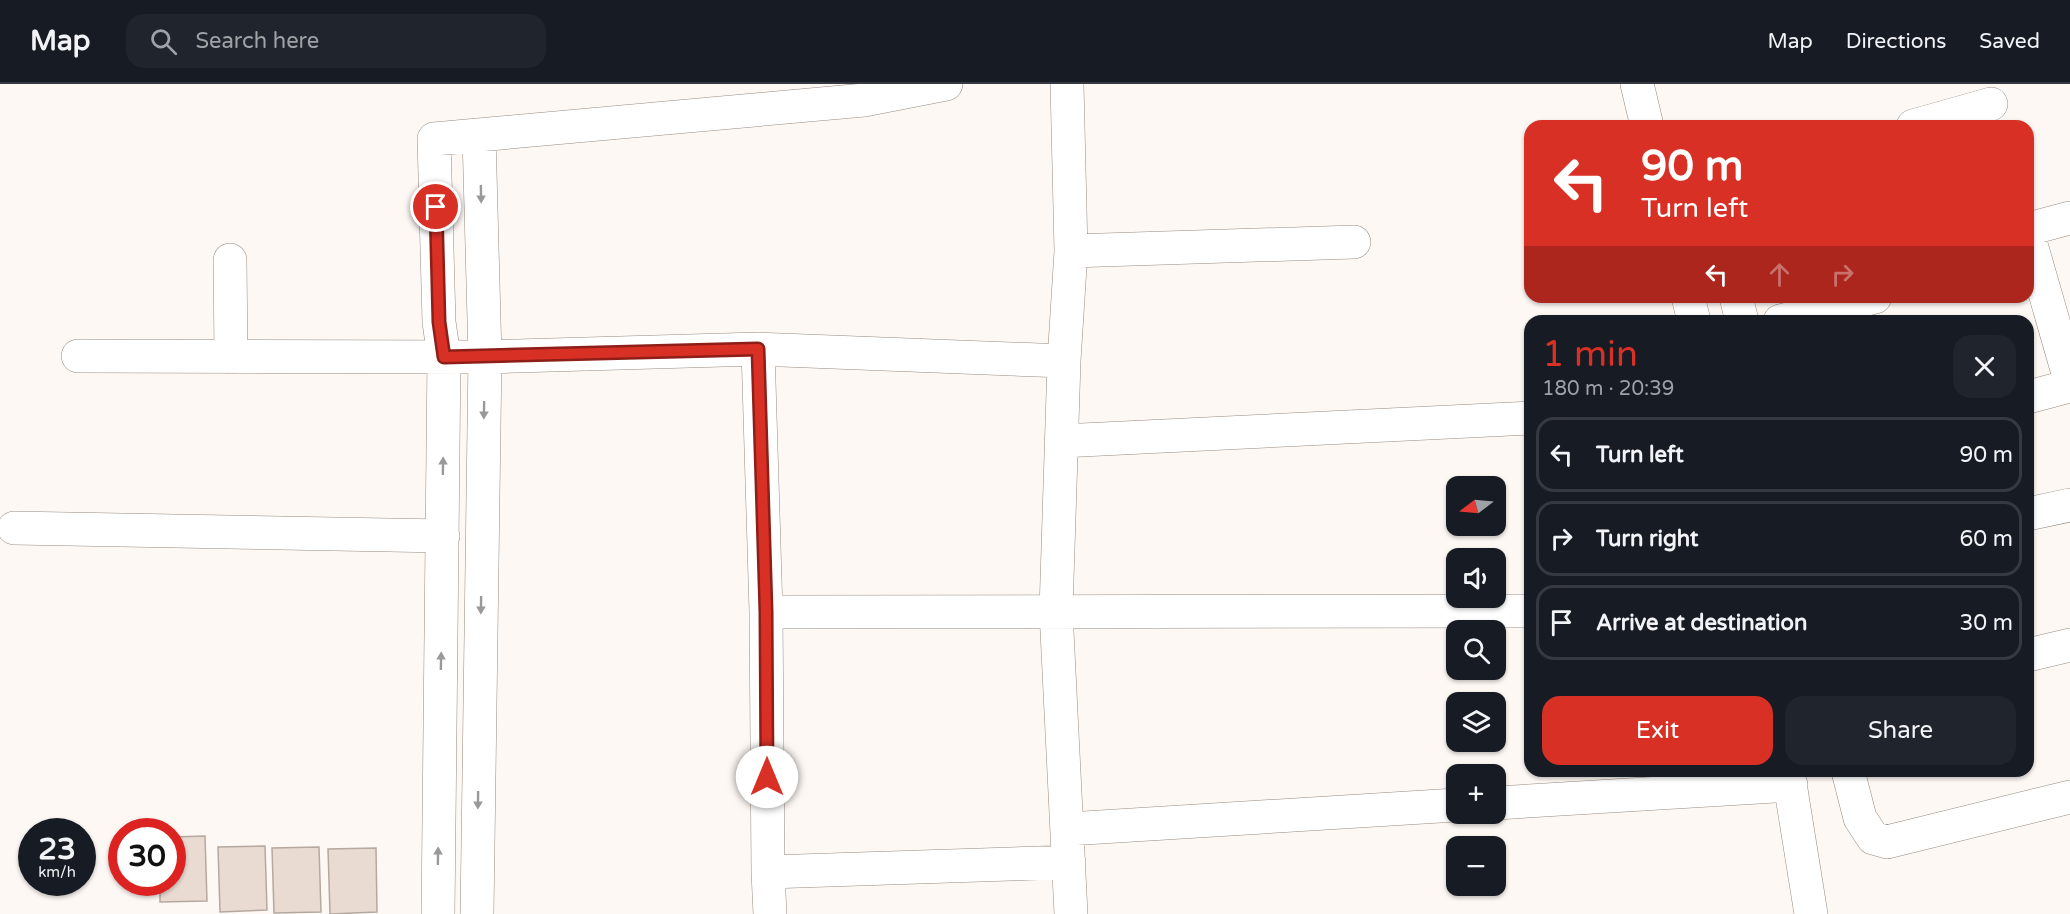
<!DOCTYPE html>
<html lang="en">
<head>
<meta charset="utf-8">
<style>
  :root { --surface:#171b24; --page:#20242c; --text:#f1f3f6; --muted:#9ea1a6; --line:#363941; --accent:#d93025 }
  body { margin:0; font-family:"Varela Round",sans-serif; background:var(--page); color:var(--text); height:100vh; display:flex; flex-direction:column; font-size:22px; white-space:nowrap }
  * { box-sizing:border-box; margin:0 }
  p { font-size:20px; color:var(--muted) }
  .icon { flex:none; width:33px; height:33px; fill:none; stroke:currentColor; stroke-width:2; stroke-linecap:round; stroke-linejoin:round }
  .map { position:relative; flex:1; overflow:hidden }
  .side { position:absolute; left:1524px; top:231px; width:510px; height:462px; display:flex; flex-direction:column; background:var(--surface); border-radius:18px; box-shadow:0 2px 4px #0004 }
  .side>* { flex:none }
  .banner { position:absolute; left:1524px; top:36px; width:510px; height:183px; border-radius:18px; box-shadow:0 2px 4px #0004; background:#d93025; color:#fff; overflow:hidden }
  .needle { width:39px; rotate:254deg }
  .buttons { position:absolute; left:1446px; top:392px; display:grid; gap:12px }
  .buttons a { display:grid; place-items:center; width:60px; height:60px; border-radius:12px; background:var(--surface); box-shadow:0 2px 4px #0004; font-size:30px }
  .speed { position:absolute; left:18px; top:734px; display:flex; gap:12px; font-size:30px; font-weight:700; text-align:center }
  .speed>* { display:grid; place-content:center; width:78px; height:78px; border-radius:50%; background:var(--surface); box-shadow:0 2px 4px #0004; line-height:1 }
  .speed small { font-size:15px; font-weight:400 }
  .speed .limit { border:9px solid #d22; background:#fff; color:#111 }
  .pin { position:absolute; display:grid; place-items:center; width:51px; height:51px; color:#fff; margin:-26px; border:3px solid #fff; border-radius:50%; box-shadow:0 2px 6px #0007 }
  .me { position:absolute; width:66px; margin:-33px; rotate:0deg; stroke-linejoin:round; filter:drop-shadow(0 0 4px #0008) }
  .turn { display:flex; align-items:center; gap:21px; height:126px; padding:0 18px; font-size:27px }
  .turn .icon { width:78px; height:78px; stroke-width:2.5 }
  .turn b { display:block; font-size:42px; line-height:51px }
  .lanes { display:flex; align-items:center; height:57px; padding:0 18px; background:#0003; justify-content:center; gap:30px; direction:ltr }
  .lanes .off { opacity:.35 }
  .round { display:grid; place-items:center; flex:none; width:63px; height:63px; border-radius:18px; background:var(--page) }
  .overview { display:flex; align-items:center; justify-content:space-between; height:102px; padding:0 18px }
  h1 { font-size:36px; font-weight:600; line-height:45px; color:var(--accent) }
  .cta { display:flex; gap:12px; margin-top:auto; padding:12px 18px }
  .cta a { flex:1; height:69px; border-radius:18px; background:var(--accent); color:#fff; font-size:24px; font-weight:600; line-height:69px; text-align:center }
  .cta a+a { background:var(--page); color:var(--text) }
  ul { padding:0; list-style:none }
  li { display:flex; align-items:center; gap:18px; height:75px; margin:0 12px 9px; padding:0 6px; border:3px solid var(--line); border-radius:18px }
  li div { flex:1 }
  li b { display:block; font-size:22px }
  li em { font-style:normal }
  header { display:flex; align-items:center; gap:36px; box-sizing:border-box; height:84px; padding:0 30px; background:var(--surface); border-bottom:2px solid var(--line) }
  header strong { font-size:28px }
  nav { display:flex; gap:33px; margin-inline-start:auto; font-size:21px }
  .search { width:420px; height:54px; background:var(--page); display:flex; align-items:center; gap:15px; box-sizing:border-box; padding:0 21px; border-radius:18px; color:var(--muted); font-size:22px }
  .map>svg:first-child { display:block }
  .building { fill:#e9dbd2; stroke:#b5a89f; stroke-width:1.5 }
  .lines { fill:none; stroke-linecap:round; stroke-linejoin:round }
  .minor-casing { stroke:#988b82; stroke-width:34 }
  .minor { stroke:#fff; stroke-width:33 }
  .oneway { fill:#9b9998 }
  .route-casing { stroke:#8d1f18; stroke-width:15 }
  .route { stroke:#d93025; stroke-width:10 }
</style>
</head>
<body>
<header>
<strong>Map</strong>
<div class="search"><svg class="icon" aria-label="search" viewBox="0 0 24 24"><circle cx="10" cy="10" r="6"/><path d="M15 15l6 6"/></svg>Search here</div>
<nav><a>Map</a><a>Directions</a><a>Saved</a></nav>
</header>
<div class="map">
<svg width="2070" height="830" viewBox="0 0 2070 830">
  <rect width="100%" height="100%" fill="#fdf8f4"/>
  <path class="building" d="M205,752L207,817L160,818V798H172V753Z
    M265,762L267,826L220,828L218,763Z
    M319,763L321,828L274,829L272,764Z
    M376,764L377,828L330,830L328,765Z"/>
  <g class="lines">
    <g class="minor-casing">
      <path id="minor" d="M1067,0L1071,167L1064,277L1056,527L1071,830
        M1637,0L1647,42
        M1913,42L1991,20
        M2028,145L2070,134
        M2028,150L2070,296
        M1071,167L1354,158
        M230,176L231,273
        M1688,213L1694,237
        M1736,213L1742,237
        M1780,237L1875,213
        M758,265L766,528L768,788L770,830
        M78,272L485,273L758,265L1064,277
        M2028,313L2070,302
        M1061,357L1530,334
        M2028,430L2070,421
        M14,444L443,452
        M766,528L1530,527
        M2028,571L2070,561
        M1788,687L1811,830
        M1848,687L1860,734L1873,754L1887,758L2070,713
        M1496,719L1791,701
        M1068,745L1456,721
        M768,788L1069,778
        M438,830L444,273L439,238L434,55L864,16L946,0
        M477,830L485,273L479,51"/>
    </g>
    <use href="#minor" class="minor"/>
  </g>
  <defs><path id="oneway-solid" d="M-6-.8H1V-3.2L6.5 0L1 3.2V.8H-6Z" transform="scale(1.5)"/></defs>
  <g class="oneway">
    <use href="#oneway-solid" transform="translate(481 110) rotate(89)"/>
    <use href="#oneway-solid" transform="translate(484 326) rotate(91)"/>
    <use href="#oneway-solid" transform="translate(443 382) rotate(-89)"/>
    <use href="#oneway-solid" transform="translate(481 521) rotate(91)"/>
    <use href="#oneway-solid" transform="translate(441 577) rotate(-89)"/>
    <use href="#oneway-solid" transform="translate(478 716) rotate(91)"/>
    <use href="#oneway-solid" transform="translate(438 772) rotate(-89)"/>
  </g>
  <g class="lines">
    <g class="route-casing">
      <path id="route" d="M436,123L439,238L444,273L758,265L766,528L767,693"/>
    </g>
    <use href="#route" class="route"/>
  </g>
</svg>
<div class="buttons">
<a><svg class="needle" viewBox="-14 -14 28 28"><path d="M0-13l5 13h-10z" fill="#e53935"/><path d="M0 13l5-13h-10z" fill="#9ea1a6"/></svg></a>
<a><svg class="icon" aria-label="sound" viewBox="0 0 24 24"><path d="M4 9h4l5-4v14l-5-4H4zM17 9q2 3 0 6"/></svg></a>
<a><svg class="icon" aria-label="search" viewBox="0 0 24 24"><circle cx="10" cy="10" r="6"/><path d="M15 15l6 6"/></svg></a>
<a><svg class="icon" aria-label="layers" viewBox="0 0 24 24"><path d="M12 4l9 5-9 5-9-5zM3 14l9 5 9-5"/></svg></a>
<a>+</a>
<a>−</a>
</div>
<div class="speed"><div>23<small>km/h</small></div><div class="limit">30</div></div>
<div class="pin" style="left:436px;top:123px;background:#d93025"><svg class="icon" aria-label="arrive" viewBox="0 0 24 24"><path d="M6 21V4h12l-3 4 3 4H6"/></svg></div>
<svg class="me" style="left:767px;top:693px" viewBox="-20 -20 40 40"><circle r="19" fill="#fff"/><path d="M0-13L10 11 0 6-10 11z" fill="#d93025"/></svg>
<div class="banner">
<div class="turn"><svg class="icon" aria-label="left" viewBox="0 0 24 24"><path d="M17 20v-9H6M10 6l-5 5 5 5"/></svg><div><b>90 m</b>Turn left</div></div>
<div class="lanes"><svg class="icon" aria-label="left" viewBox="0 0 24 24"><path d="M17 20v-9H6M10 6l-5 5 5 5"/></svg><svg class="icon off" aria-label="ahead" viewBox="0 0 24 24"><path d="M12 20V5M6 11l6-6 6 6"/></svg><svg class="icon off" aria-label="right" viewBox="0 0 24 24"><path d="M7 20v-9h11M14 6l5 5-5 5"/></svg></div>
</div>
<section class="side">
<div class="overview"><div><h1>1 min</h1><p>180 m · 20:39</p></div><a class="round"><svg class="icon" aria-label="close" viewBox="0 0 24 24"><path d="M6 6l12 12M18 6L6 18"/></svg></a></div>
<ul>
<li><svg class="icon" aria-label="left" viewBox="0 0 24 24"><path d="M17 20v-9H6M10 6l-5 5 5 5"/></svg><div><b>Turn left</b></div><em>90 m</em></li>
<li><svg class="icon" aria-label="right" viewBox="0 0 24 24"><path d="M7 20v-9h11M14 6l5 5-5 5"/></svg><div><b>Turn right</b></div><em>60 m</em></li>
<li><svg class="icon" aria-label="arrive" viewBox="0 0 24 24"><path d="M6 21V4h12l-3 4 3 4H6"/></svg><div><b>Arrive at destination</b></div><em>30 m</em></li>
</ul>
<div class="cta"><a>Exit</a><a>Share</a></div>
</section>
</div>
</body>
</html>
